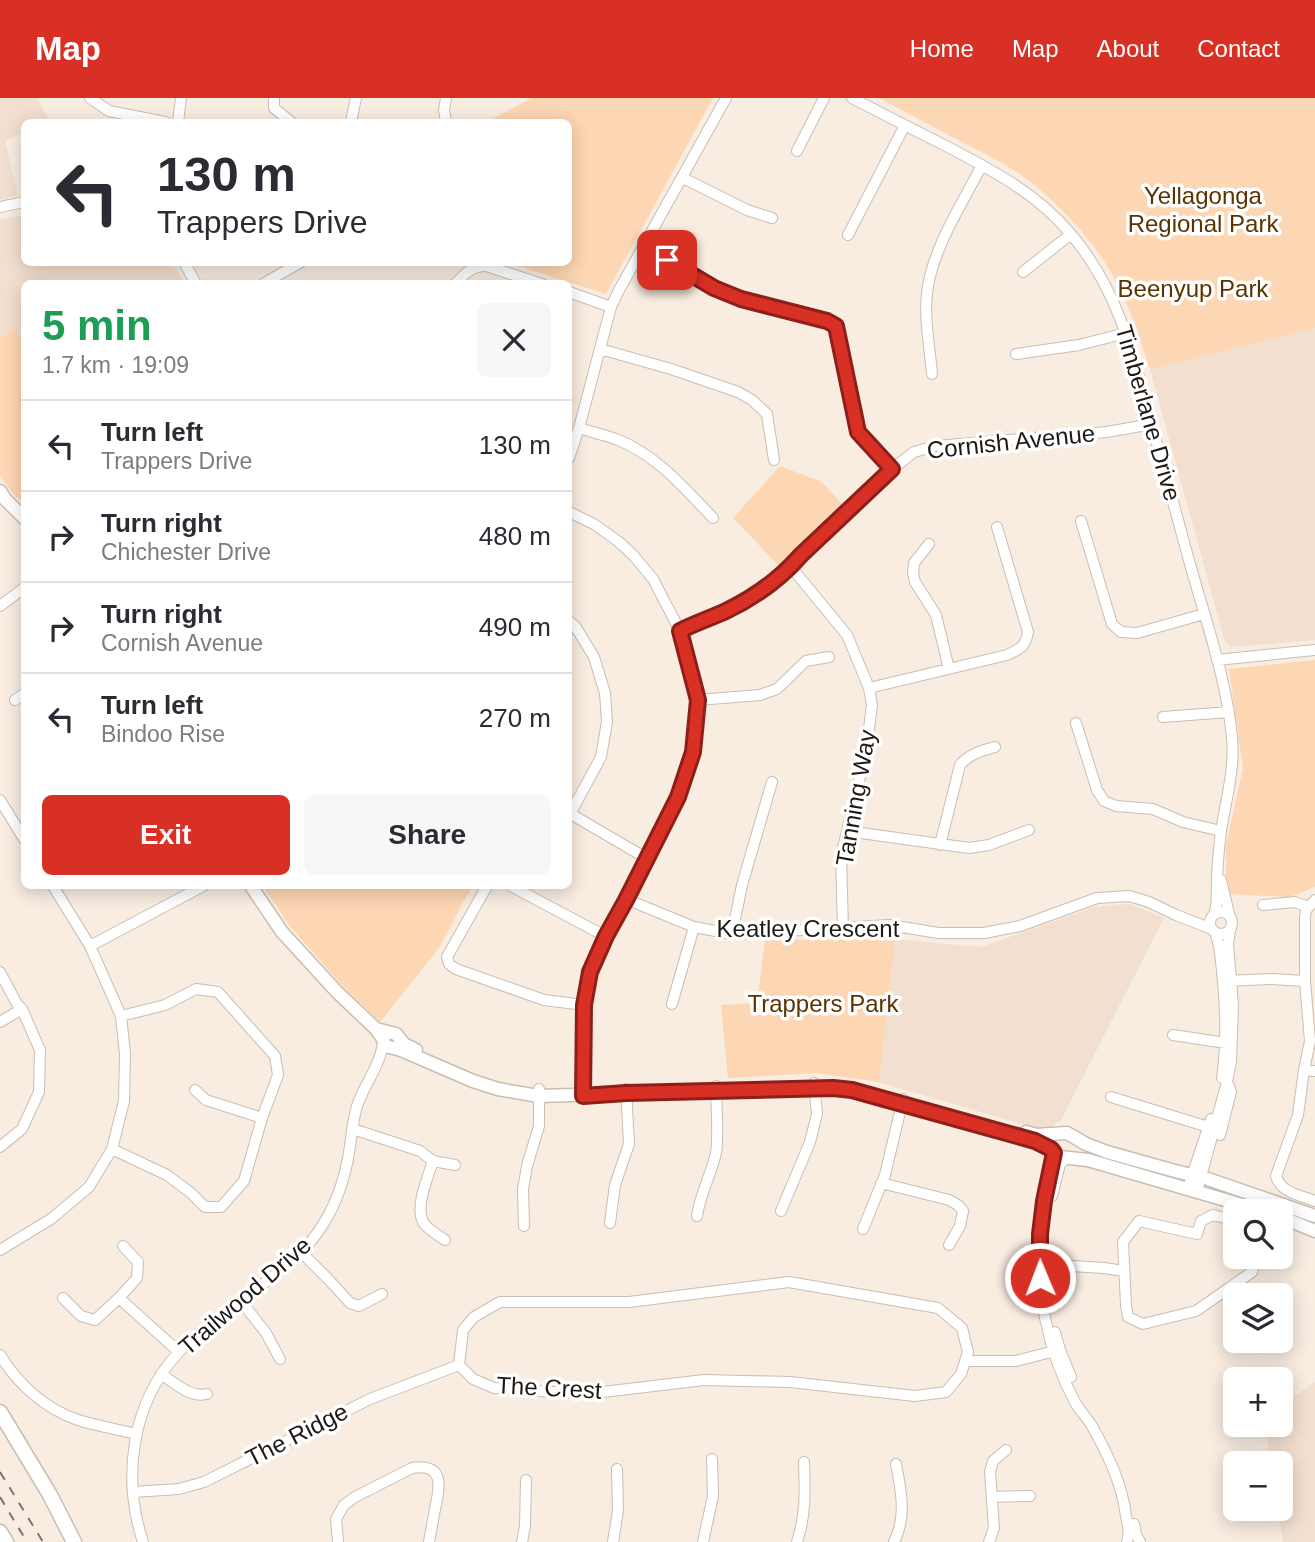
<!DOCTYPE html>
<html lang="en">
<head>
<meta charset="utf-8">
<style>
  :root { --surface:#fff; --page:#f7f7f7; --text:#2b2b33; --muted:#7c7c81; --line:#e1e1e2; --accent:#d93025 }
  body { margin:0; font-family:Helvetica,sans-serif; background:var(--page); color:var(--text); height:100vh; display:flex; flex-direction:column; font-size:26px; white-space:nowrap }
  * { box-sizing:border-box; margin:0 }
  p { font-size:23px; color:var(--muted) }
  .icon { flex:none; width:38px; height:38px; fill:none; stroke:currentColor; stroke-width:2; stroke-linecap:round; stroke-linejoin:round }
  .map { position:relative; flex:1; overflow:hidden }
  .panel { position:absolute; left:21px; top:182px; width:551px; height:609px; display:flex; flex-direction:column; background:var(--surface); border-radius:10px; box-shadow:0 4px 18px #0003 }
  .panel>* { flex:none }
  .top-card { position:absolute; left:21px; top:21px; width:551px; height:147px; border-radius:10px; box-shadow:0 4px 18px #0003; background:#fff; color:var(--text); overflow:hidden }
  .fabs { position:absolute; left:1223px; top:1101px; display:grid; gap:14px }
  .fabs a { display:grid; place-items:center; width:70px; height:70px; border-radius:10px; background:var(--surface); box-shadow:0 4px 18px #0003; font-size:35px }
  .pin { position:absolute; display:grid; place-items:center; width:60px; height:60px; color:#fff; margin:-30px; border-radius:14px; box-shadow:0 4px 10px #0006 }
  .me { position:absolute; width:77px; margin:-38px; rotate:359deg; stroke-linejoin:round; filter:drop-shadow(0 0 5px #0008) }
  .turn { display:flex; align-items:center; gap:24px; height:147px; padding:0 21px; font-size:32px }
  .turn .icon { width:91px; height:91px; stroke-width:2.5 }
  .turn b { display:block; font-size:49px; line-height:60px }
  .round { display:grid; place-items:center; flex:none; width:74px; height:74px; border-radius:10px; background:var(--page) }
  .summary { display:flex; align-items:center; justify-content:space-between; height:119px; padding:0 21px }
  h1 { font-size:42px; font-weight:700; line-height:52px; color:#1e9e55 }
  .cta { display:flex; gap:14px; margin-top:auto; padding:14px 21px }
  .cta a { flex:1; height:80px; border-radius:10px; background:var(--accent); color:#fff; font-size:28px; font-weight:700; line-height:80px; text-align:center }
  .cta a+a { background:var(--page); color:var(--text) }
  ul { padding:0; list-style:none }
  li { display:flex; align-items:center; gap:21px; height:91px; padding:0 21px; border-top:2px solid var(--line) }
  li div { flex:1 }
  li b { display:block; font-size:26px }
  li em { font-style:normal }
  header { display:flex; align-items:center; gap:42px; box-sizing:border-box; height:98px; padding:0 35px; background:var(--accent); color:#fff }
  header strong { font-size:33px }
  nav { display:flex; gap:38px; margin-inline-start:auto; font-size:24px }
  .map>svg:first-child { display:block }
  .built { fill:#f2dfcf }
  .green { fill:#fdd6b3 }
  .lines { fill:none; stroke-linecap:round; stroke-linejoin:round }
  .minor-casing { stroke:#c9beb3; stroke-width:12 }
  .major-casing { stroke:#c9beb3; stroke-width:15 }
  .highway-casing { stroke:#c9beb3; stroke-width:17 }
  .minor { stroke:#fff; stroke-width:10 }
  .major { stroke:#fff; stroke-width:12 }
  .highway { stroke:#fff; stroke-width:14 }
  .rail { stroke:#7d746e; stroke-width:2; stroke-dasharray:9 9; stroke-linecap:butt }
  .route-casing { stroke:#8d1f18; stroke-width:18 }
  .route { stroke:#d93025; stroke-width:12 }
  .labels { text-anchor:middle; stroke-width:7; stroke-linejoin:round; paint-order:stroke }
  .park-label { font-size:24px; fill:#5b3301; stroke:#fff }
  .street-label { font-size:24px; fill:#1e1916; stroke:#fff }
</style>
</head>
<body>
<header>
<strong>Map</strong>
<nav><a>Home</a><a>Map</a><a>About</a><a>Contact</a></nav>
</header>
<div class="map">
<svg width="1315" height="1444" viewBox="0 0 1315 1444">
  <rect width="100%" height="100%" fill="#f9ece1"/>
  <path class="built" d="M0,0H37L49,22L44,24H24V34L5,43L18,97L0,102Z
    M24,117V164L172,165L185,185L24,186V247L15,231L0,239V121Z
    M1315,230V542L1232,549L1225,544L1150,271Z
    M1130,806L1164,820L1061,1022L1045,1033L879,984L895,841L981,849L1095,809Z
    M1315,1284V1444H1283L1278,1411L1281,1410V1365H1271L1265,1327L1281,1326V1308Z"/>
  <path class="green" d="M532,0H713L606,196L509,165L569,164V24H486Z
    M879,0H1315V230L1150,271C1141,244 1132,217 1120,191C1101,152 1070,117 1037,89C1015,71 988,57 964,45C936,30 907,15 879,0Z
    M15,231L24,247V406L10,392L0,377V239Z
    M780,368L822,384L842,406L780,469L733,420Z
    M1315,562V789L1290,799L1226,796V747L1243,670L1229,571Z
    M263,788H472L439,850L380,924L341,886L289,827Z
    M895,841L879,984L816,975L728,980L721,907L757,905L765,842Z"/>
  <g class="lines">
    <g class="minor-casing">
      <path id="minor" d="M90,0L109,13L165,24
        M274,0V10L291,24
        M446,0L444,12L446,24
        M852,0C883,16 914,32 946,48C992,72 1036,95 1070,135C1119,192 1133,257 1152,327C1164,370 1175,412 1187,455C1203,515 1226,577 1232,639C1235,672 1226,701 1221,733C1219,750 1217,769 1217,786C1216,797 1218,807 1214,817
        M178,24L181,0
        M351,24L356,0
        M797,53L824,0
        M683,80L747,112L772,120
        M0,109L24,104
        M848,137L905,27
        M644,148L714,189L741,201L827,223L836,228L858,334L892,371
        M184,164L196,186
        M1023,174L1071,136
        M263,186L301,164
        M455,186C465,176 471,168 486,168L542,186
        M569,194L611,209
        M600,251L671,271L738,294L752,302L767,316L774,362
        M1016,256L1079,247L1126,235
        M932,276C930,250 924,222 927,195C932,151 962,106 982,67
        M579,330C592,334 604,337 616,341C657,357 684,390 713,420
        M569,360L579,330L611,209L618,194L726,0
        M569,414L594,426L619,444L634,458L653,481L680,533L698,602L693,654L678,699L626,801L605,838L590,874L584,907L583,998
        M1081,423L1112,526L1121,534L1137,535L1204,516
        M929,446L914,465L913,475L915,484L936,517L949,571
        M791,469L847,537L869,590L872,607L866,654L841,758L843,831
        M0,508L24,490
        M569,523L575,528L594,559L605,595L607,624L601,659L570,716
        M680,533C695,525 711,520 726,513C753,500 782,480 801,457L892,371L914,354L935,348L1107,334L1152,326
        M1217,562L1315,552
        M869,590L1007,557C1021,550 1025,550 1028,534L997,429
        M15,602L24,596
        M698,602L760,597L777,591L806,563L829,559
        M1163,619L1229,614
        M1076,625L1097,692L1104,703L1116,708L1153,711L1183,724L1221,733
        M0,702L24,741
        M569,715L646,760
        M847,733L969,750L989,747L1029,732
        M940,747L960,667C969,656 981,653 995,649
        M1221,782L1229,816
        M487,788L447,859L449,866L456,871L544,902L584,907
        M511,788L605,838
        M626,801L694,829L732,836L890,827L938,835H984L1020,828L1097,800L1129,798L1149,804L1176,817L1212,831
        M1315,802L1306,812L1305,820V883L1310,943L1304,972L1298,1017L1276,1078C1281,1095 1300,1097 1315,1103
        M1263,807L1295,804L1308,809
        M1210 825a11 11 0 1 1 22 0a11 11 0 1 1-22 0Z
        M1215,834C1220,847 1221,860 1222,873C1226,909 1227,944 1222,980
        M732,836L742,787L772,684
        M90,848L203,788
        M0,874L17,906L22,911L40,952L39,994L22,1031L0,1049
        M1224,883L1272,881L1305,883
        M672,906L694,829
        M0,924L22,911
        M1173,937L1232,946
        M1304,972L1315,973
        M195,992L206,1002L262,1020
        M1111,999L1215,1031
        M353,1031L420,1053L433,1063L455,1067
        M1220,1037L1231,994L1229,988
        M112,1051L167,1077L191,1095L205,1109H221L244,1083L262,1020L278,977L275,958L218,894L196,891L165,907L121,918
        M1053,1055C1051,1082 1042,1107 1040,1134C1035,1192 1048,1255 1076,1306C1081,1314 1087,1320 1092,1328C1108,1357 1122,1385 1126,1418C1128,1427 1130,1435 1127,1444
        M433,1063C428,1079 415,1108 423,1124C427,1131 438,1137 445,1142
        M881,1085L949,1102L958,1107L963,1113L960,1128L949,1147
        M1188,1090L1211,1021
        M1197,1093L1227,984L1231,963L1233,907L1228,846L1230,832
        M1052,1098L1060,1066L1066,1060
        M781,1113L810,1044L817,1016L814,985
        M697,1118C700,1096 711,1077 716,1055C719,1038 716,1006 716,988
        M1236,1123L1213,1117L1201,1123L1197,1136L1139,1123L1123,1144L1126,1207L1128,1219L1143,1226L1196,1213L1252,1174L1256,1158
        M610,1125L615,1087L629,1046L626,991
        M524,1128L523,1091L527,1068L539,1028V991
        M863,1131L885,1077L903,1001
        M0,1152L51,1121L89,1089L112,1051L124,1003L125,956L121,918L90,848L53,788
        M301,1154L330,1183L350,1205L359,1208L382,1196
        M1039,1166L1104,1170L1124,1173
        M789,1184L938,1210L962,1230L968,1254L961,1276L946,1294L915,1298L790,1284L704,1282L586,1296L494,1290L473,1281L459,1267L463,1232L474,1219L500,1204H629Z
        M63,1200L81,1218L95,1222L119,1200L137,1180L138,1164L123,1148
        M119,1200L179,1254
        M241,1203L266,1235L280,1261
        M1055,1234L1060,1252L1071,1279
        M0,1257C18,1286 45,1311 78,1322C97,1328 117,1331 136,1336
        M965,1263H1016L1059,1252
        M161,1276C175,1285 190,1300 207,1296
        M133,1394L179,1391L204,1384L370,1301L459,1267
        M992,1399L1030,1398
        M1134,1426L1136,1436L1140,1444
        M143,1444C122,1380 131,1306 178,1255C198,1233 224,1216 248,1198C272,1178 300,1160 318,1134C333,1113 343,1086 348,1061C351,1044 352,1025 357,1008C364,987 380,968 383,945
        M338,1444L336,1421L344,1407L355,1399L412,1370C445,1365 440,1389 435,1411C433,1422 431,1433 429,1444
        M522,1444L525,1428L526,1382
        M613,1444L618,1413L617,1371
        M703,1444L713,1398L712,1361
        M797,1444C806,1416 805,1393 804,1364
        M894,1444C907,1418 901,1393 896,1366
        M989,1444L994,1430L990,1374L993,1363L1006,1352"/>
    </g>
    <g class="major-casing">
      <path id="major" d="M0,393L5,401L24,420
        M251,788L282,834L337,894L376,931L383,941L385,948L401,952L473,983L498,991L538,998L814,990L852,992L1035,1043L1051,1051L1055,1057L1060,1059L1088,1062L1263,1113
        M376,931L396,936L404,946L416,952
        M1026,1034L1036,1037L1067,1035L1086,1046L1107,1054L1175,1073L1208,1081L1315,1118
        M1281,1119L1315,1133"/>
    </g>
    <g class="highway-casing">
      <path id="highway" d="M0,1314L50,1397L74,1444
        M0,1434L6,1444"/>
    </g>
    <use href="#minor" class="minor"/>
    <use href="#major" class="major"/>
    <use href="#highway" class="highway"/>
    <path class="rail" d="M0,1374L43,1444
      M0,1399L27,1444"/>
  </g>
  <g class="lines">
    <g class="route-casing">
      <path id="route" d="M667,162L714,190L741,201L827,223L836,228L858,334L892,371L801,457C781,480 753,500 726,513C711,520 695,525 680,533L698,602L693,654L678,699L626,802L606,838L590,874L584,907L583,998L626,995L833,990L852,992L877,999L1035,1043L1051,1051L1054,1055L1044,1103L1040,1136V1180"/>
    </g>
    <use href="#route" class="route"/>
  </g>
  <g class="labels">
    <g class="park-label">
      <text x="1203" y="106">Yellagonga<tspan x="1203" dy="28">Regional Park</tspan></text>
      <text x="1193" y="199">Beenyup Park</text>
      <text x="823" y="914">Trappers Park</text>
    </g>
    <g class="street-label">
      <text transform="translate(1148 315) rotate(74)" y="8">Timberlane Drive</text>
      <text transform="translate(1011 344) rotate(-6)" y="8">Cornish Avenue</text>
      <text transform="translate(856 700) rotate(-80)" y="8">Tanning Way</text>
      <text x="808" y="839">Keatley Crescent</text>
      <text transform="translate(245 1198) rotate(-41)" y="8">Trailwood Drive</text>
      <text transform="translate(549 1290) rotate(3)" y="8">The Crest</text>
      <text transform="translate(297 1337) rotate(-27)" y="8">The Ridge</text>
    </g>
  </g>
</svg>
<div class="fabs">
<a><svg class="icon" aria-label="search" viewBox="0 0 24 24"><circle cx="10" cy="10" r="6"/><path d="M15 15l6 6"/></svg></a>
<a><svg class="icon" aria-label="layers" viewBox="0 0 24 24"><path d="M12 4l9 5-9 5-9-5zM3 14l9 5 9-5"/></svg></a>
<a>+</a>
<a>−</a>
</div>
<div class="pin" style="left:667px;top:162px;background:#d93025"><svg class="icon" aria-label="arrive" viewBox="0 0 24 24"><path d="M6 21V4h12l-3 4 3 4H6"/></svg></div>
<svg class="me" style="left:1040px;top:1180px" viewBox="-20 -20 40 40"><circle r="17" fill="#d93025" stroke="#fff" stroke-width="3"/><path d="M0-11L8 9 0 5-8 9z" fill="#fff"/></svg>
<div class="top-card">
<div class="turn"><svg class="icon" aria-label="left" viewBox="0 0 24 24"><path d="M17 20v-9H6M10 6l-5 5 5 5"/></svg><div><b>130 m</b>Trappers Drive</div></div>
</div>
<section class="panel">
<div class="summary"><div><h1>5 min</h1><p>1.7 km · 19:09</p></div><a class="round"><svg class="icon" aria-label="close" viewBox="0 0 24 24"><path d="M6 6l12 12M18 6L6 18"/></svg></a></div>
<ul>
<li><svg class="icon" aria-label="left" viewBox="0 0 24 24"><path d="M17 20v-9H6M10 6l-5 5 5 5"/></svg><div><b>Turn left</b><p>Trappers Drive</p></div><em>130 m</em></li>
<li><svg class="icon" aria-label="right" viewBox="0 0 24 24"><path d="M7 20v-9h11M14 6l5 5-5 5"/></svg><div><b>Turn right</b><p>Chichester Drive</p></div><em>480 m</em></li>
<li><svg class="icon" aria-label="right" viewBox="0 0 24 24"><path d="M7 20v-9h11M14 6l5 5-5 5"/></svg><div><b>Turn right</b><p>Cornish Avenue</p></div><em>490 m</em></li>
<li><svg class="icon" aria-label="left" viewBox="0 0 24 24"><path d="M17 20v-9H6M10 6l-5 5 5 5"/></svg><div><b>Turn left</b><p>Bindoo Rise</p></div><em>270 m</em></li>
</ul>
<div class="cta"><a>Exit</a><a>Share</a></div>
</section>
</div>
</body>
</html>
